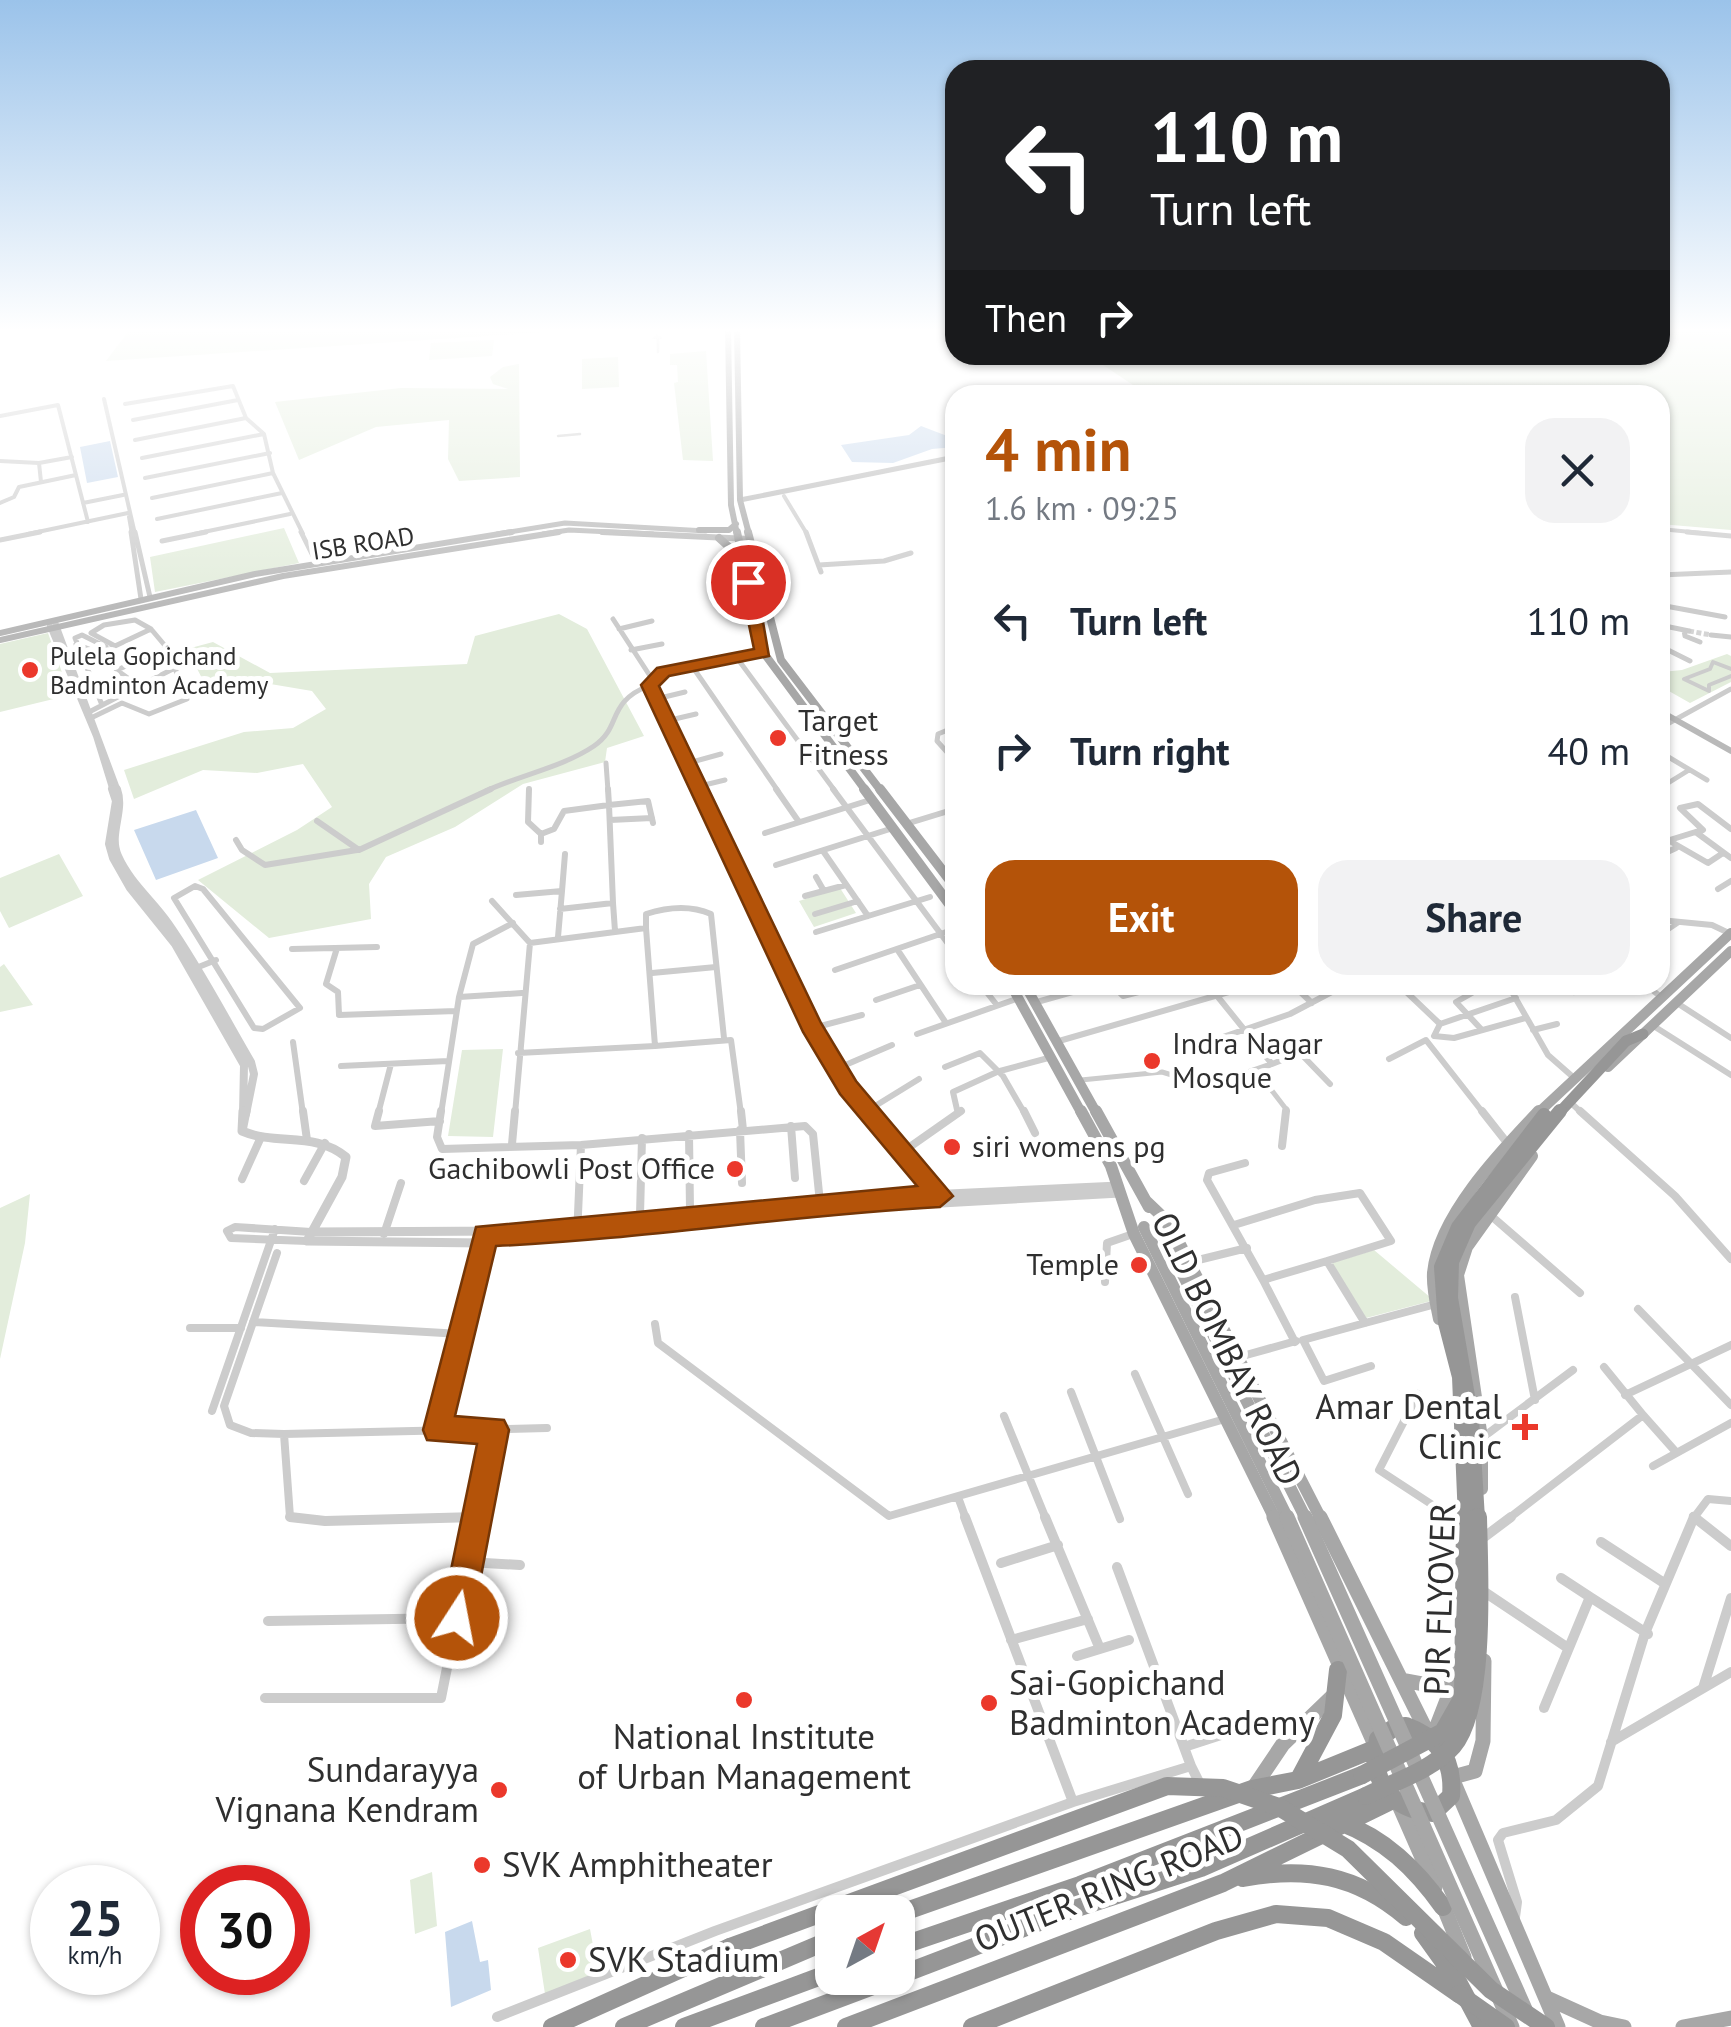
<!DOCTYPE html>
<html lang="en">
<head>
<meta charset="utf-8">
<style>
  :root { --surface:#fff; --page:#f2f2f3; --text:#1f2937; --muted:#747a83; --accent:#b45309 }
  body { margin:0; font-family:"PT Sans",sans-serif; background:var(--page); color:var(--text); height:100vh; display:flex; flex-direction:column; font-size:38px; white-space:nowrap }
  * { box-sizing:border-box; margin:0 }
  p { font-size:32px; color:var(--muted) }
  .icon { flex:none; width:55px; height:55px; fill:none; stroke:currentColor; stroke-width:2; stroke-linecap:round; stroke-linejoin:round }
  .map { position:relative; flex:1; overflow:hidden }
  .details { position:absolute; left:945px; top:385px; width:725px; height:610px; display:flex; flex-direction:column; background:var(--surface); border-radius:30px; box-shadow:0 2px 8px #0004 }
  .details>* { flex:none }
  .guide { position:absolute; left:945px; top:60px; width:725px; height:305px; border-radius:30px; box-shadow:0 2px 8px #0004; background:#202124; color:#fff; overflow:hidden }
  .needle { width:65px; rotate:40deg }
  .controls { position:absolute; left:815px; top:1895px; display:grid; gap:20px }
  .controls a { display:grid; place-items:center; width:100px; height:100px; border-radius:20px; background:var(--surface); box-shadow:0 2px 8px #0004; font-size:50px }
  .speed { position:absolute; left:30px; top:1865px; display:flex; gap:20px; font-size:50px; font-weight:700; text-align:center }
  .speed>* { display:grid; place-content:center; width:130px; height:130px; border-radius:50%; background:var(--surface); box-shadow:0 2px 8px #0004; line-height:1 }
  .speed small { font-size:25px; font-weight:400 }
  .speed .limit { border:15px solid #d22; background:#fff; color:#111 }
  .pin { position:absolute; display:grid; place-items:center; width:85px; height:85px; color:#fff; margin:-42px; border:5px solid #fff; border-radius:50%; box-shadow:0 2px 10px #0007 }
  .me { position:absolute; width:110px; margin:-55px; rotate:11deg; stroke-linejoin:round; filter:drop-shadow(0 0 8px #0008) }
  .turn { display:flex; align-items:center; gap:35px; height:210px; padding:0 40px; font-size:45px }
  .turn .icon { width:130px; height:130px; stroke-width:2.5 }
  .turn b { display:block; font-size:70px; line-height:85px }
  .then { display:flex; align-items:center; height:95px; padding:0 40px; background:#0003; gap:20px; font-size:38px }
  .round { display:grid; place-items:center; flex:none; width:105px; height:105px; border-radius:30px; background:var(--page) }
  .headline { display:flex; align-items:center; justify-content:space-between; height:170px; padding:0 40px }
  h1 { font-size:60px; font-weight:800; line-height:75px; color:var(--accent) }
  .action { display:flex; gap:20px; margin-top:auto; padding:20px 40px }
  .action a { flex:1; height:115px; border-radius:30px; background:var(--accent); color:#fff; font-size:40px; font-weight:800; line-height:115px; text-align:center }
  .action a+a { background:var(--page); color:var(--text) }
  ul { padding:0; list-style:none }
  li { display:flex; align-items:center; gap:30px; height:130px; padding:0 40px }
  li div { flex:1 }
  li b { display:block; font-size:38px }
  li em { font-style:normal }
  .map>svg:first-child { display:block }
  .green { fill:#e3eddc }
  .water { fill:#c8d9ed }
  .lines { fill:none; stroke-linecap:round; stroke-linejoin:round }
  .minor-tunnel { stroke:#d5d5d5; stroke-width:5; stroke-dasharray:5 2.5; stroke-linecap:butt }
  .pedestrian-far2 { stroke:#ccc; stroke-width:2.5 }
  .pedestrian-far1 { stroke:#ccc; stroke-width:4 }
  .pedestrian { stroke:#ccc; stroke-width:5 }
  .minor-far4 { stroke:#ccc; stroke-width:4 }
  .minor-far3 { stroke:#ccc; stroke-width:5 }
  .minor-far2 { stroke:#ccc; stroke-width:6 }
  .minor-far1 { stroke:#ccc; stroke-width:8 }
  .minor { stroke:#ccc; stroke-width:10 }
  .tertiary-far2 { stroke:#ccc; stroke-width:6 }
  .tertiary-far1 { stroke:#ccc; stroke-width:8 }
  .tertiary { stroke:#ccc; stroke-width:9 }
  .secondary-far1 { stroke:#b9b9b9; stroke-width:5 }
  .secondary { stroke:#b9b9b9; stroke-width:6 }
  .primary-far4 { stroke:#a7a7a7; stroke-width:6 }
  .primary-far3 { stroke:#a7a7a7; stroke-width:8 }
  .primary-far2 { stroke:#a7a7a7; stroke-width:10 }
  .primary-far1 { stroke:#a7a7a7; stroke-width:12 }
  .primary { stroke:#a7a7a7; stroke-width:15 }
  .motorway-far1 { stroke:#969696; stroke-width:11 }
  .motorway { stroke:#969696; stroke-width:18 }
  .primary-bridge-far1 { stroke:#a7a7a7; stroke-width:12 }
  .primary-bridge { stroke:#a7a7a7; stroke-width:15 }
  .motorway-bridge-far2 { stroke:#969696; stroke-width:11 }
  .motorway-bridge-far1 { stroke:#969696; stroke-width:14 }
  .motorway-bridge { stroke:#969696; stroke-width:18 }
  .route { fill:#b45309; stroke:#753606; stroke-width:2.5 }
  .poi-dot { fill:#eb382b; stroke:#fff; stroke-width:4 }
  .labels { text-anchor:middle; stroke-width:10; stroke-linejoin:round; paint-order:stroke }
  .far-street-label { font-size:25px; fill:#2f2f2f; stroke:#fff }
  .far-poi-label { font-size:25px; fill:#2f2f2f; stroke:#fff; text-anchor:start }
  .poi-label { font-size:30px; fill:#2f2f2f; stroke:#fff; text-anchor:start }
  .near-street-label { font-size:35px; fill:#2f2f2f; stroke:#fff }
  .near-poi-label { font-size:35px; fill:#2f2f2f; stroke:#fff; text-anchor:start }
</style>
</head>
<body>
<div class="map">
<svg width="1731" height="2027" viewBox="0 0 1731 2027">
  <rect width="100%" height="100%" fill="#fff"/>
  <path class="green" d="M131,328H607L106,361Z
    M1660,328L1731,332V530L1660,524V395H1148L1088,355H1660Z
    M494,340L492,356L429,360L431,343Z
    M706,351L713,461L683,460L674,383L678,382L677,365H670V354Z
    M618,357L619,387L582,389V359Z
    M519,364L520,477L459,481L448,459L449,420L376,427L299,460L275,402L401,388L508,389L493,384L490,377L503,367Z
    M284,528L299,563L155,592L150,557Z
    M559,614L587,629L644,736L607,748L605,762L523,784L455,827L386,857L369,884L371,919L269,938L198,880L297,830L332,807L303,764L257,773L203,770L134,799L124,770L244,732L293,728L326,709L312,691L246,680L209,692L187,649L213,642L270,673L467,664L475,636Z
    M48,633L70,695L0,712V644Z
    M1727,654L1731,656V682L1690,703L1660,686L1662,672L1682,670Z
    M59,854L83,896L9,928L0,911V878Z
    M840,888L856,913L814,927L799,901Z
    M4,964L33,1005L0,1012V967Z
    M503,1049L493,1137L448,1136L462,1050Z
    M30,1194L25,1243L0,1359V1208Z
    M1374,1250L1431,1298V1301L1366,1318L1332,1263Z
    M432,1872L437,1926L415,1934L410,1880Z
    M590,1929L598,1972L545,1994L538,1948Z"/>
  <path class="water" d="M921,426L955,439V447L932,449L893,463L852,462L841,445L909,435Z
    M110,441L118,477L87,483L80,447Z
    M196,810L218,858L156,880L134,830Z
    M472,1921L480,1962L488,1960L491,1990L451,2007L445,1932Z"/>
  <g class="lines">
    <path class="minor-tunnel" d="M1689,631L1711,635"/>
    <path class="pedestrian-far2" d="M657,336L661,338H654Z
      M658,339V352
      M558,436L580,434"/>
    <path class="pedestrian-far1" d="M1731,669L1713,662L1710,669L1684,679L1709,691V685L1731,676"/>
    <path class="pedestrian" d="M1660,935L1678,923
      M1256,1070L1286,1109
      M1081,1080L1162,1072L1208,1086"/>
    <path class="minor-far4" d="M104,399L135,534
      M125,404L233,386L246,418L264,434L273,473L303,534
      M0,416L58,405L88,522
      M133,420L238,400
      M135,440L246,418
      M142,458L264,434
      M0,461L39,463L41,482
      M39,463L72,457
      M145,478L270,453
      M784,496L807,534
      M152,498L273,473
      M0,503L14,497L19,487L76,475
      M83,503L123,495
      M129,517L132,534
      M157,519L282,493
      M1660,529L1712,534
      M28,534L128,513
      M194,534L290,514"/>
    <path class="minor-far3" d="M131,532L141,599
      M135,532L150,597
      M301,532L317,564
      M806,532L821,572
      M1687,532L1731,536
      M0,540L40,532
      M162,541L206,532
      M819,565L884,561L911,553
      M1660,575L1731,572
      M1660,605L1725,617
      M613,619L652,679
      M135,620L151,629L115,646L91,633L104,625Z
      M1660,625L1689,631
      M619,629L652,621
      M1684,630L1685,636L1700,642
      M1711,635L1731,637
      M76,644L102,654
      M1660,646L1690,661
      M110,649L102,654L117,670L167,648
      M631,650L662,644
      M737,658L835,791
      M692,666L778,791
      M118,671L139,686L173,669
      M656,699L685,692
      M102,705L75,638L82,635L106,647
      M91,711L135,688
      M93,717L122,703L149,714L187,699L167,648L151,629
      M666,721L696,714
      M955,727L938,734L937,741L955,761
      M1660,728L1731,689
      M1660,752L1707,780
      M606,763L608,791
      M685,764L721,754
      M696,787L725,780
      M1660,788L1689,770
      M486,791C520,775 563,767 594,746C623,726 605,703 650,685
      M700,791L650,685L663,672L763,652"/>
    <path class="minor-far2" d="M529,789L528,822L541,834
      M699,789C749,894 794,1024 870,1114
      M776,789L799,822
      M833,789L955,953
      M610,820L652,818
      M317,821L359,850L491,789
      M906,824L955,809
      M1703,830L1680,808L1698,804L1731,829
      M765,833L870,800
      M1697,833L1731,858
      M236,840L242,850L265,865L357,850
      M1668,840L1708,863L1723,853
      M541,842V834L554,829L564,811L609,805L608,789
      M1660,843L1702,830
      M823,851L868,916
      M1663,854L1676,848
      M776,865L890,829
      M816,877L824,891
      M195,886L203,889L300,1008L263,1029L254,1028L174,898Z
      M1718,889L1731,881
      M562,891L565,854
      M516,895L562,891L558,937
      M805,896L846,885
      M492,901L530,943
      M613,903L609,805L648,801L653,823
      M560,909L613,903L615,931
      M815,914L858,901
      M1660,920L1712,925L1731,934
      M646,928V914C668,907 690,905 711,914L724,1038
      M816,932L930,897
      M337,948L326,984L338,992L339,1015L456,1011
      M292,949L377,947
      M897,949L946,1023
      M196,968L216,960
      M835,970L955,929
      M652,973L716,967
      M981,985L996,1004
      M1112,985L1123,996L1166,985
      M1293,985L1312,1003
      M1399,985L1440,1024L1434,1036L1454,1038L1526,1018
      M1471,985L1472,993L1456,1002L1481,1029
      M1508,985L1548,1055L1573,1077
      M1646,985L1661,997
      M1574,992L1584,985
      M459,997L473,944L513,923
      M1218,997L1272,1064L1318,1046
      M876,1000L920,985
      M1037,1002L1097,985
      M1677,1003L1731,1038
      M1440,1024L1516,998
      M1652,1025L1731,1075
      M813,1028L862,1015
      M1533,1030L1557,1024
      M917,1034L1019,998
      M1059,1041L1253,985
      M293,1042L303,1114
      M1188,1049L1290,1014L1345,985
      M518,1053L655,1046
      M1300,1053L1330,1084
      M1389,1059L1426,1040L1484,1114
      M341,1066L448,1061
      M945,1067L980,1053L1003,1076L1025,1114
      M836,1069L892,1045
      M1000,1071L1052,1057
      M1208,1086L1272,1064
      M1571,1103L1583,1114
      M867,1111L919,1079
      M378,1114L391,1064
      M441,1114L459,997L522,993
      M515,1114L530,943L646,928L655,1046L731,1040L741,1114
      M958,1114L953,1092L997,1072
      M1285,1114L1286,1109"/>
    <path class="minor-far1" d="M303,1111L307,1140
      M379,1111L375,1126L440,1121
      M441,1111L437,1137L442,1149L581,1145L805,1126L813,1134L819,1193
      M741,1111L743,1130
      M868,1111L940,1197
      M1024,1111L1035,1133
      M1482,1111L1508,1144
      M1580,1111L1675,1196L1731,1259
      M791,1126L795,1178
      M740,1130L742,1183
      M689,1134L690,1210
      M512,1144L515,1111
      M1282,1146L1286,1111
      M904,1151L961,1111
      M1245,1163L1209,1173L1207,1180L1263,1280L1327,1261L1365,1323L1303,1340L1324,1381L1371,1366
      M242,1179L261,1137
      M304,1181L325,1143
      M1489,1214L1580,1293
      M640,1215L642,1138
      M1234,1225L1315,1200L1360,1193L1391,1241L1327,1261
      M384,1234L401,1183
      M577,1237L581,1145
      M307,1241L231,1238L227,1231L235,1227L311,1232
      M277,1253L224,1406L230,1425L251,1433L284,1434L547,1428
      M1190,1262L1247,1248
      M1263,1280L1295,1342
      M1105,1282L1107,1243L1133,1234
      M1515,1297L1535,1400
      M1638,1309L1731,1405
      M253,1322L461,1334
      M1365,1323L1436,1304
      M655,1324L658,1343L889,1516L1225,1419
      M190,1328H241
      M1239,1357L1296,1341
      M1135,1374L1188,1494
      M1071,1392L1120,1519
      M1418,1394L1379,1470L1454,1519
      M1625,1395L1731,1345
      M212,1411L275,1229
      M1643,1415L1675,1451
      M1004,1416L1046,1519
      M438,1430L486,1235
      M284,1434L290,1517L308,1519
      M1482,1438L1573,1370
      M1653,1466L1731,1423
      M958,1497L966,1519
      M1693,1516L1697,1519
      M397,1519L477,1517
      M476,1519L494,1430
      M1508,1519L1643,1415L1604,1367
      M1693,1519L1708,1499L1731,1501"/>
    <path class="minor" d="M290,1517L325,1521L477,1517
      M1045,1517L1100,1649
      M1451,1517L1462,1524
      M1694,1517L1731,1546
      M1483,1538L1511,1517
      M1601,1542L1664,1583
      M468,1562L520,1565
      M1001,1563L1058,1545
      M1117,1567L1191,1766
      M1561,1578L1590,1597
      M1483,1591L1568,1648
      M268,1621L457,1618
      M1011,1640L1088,1619
      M1077,1656L1129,1640
      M1703,1688L1731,1598
      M265,1698H441L477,1517
      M1544,1708L1590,1597L1648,1634
      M1611,1742L1731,1672
      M1184,1747L1258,1723
      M1073,1802L1191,1766L1199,1782
      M1515,1917L1517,1902L1498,1840L1503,1833L1556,1820L1598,1786L1645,1633L1694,1517
      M497,2017L715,1931L1073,1802L965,1517"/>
    <path class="tertiary-far2" d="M55,622L118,791
      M50,626L96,736L113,791"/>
    <path class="tertiary-far1" d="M112,789L116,801L109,844L113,858L130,888L175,944L244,1065L243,1114
      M117,789C125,811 108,834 118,856C130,883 152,900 168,923C199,967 224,1016 251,1062L254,1074L246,1114"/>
    <path class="tertiary" d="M243,1111L242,1131L246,1111
      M242,1131C277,1146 315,1131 346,1157L342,1177L307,1241L484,1243L905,1205L1120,1193
      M311,1232L509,1231L907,1196L1119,1186"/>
    <path class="secondary-far1" d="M740,500L955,457
      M497,534L565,523L706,531
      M543,534L569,530L653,534"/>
    <path class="secondary" d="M602,532L750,539
      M0,633L255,574L512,532
      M0,640L283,576L559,532
      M1660,711L1731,751"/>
    <path class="primary-far4" d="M728,328L731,505L737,534
      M737,328L740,500L749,534
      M699,530H729L736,524"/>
    <path class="primary-far3" d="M737,532L763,652L866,791
      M748,532L781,660L881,791
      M719,538L740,557"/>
    <path class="primary-far2" d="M864,789L955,912
      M880,789L955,887
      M1011,985L1082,1114
      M1025,985L1097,1114
      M1608,1067L1731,951
      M1537,1114L1731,933"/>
    <path class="primary-far1" d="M1081,1111L1111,1166L1134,1234L1275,1519
      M1096,1111L1149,1207
      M1146,1201L1169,1223L1321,1519
      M1439,1319C1436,1304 1432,1288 1433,1273C1438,1216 1502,1150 1539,1111
      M1482,1489V1438L1458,1275L1467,1247L1532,1156"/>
    <path class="primary" d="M1274,1517L1375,1745
      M1320,1517L1429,1736
      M1407,1681L1434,1686L1457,1670
      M1437,1726L1456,1677
      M1453,1777L1475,1771L1483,1741L1484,1661
      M1454,1783L1558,2027
      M1254,1787L1283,1744L1334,1695
      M1399,1805L1435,1887
      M1442,1903L1464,1957
      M1547,1998L1600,2022L1624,2027
      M1683,2027L1731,2018"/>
    <path class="motorway-far1" d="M1626,1041L1643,1034"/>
    <path class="motorway" d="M1406,1726C1439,1738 1454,1761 1451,1796L1433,1813C1392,1810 1368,1780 1378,1739L1395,1727Z
      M1300,1777L1333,1715L1338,1670
      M1340,1822C1385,1839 1415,1868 1443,1907
      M1243,1878C1306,1866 1357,1875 1406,1917
      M898,1914L1252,1789L1298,1780L1374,1749
      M1423,1933L1458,1982L1482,2027
      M898,1947L1080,1885L1362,1775
      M898,1976L1071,1910L1201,1868L1366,1796
      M552,2027L730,1947
      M624,2027L832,1939
      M684,2027L832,1972
      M764,2027L894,1978
      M846,2027L1223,1883L1393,1800
      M972,2027L1216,1931L1276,1914L1328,1918L1384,1942L1459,1994"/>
    <path class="primary-bridge-far1" d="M1157,1223L1306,1519
      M1144,1227L1288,1519"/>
    <path class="primary-bridge" d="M1287,1517L1512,2027
      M1305,1517L1525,2009"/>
    <path class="motorway-bridge-far2" d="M1558,1114L1626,1041"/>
    <path class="motorway-bridge-far1" d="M1465,1519L1459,1377L1445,1323L1441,1267L1458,1227L1544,1115
      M1478,1519L1472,1419L1451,1298L1452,1262L1469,1223L1560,1111"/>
    <path class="motorway-bridge" d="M1362,1775L1443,1732L1463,1697L1465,1517
      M1366,1796C1395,1781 1431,1771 1453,1746C1487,1706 1479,1569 1478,1517
      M730,1947L1167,1786L1223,1788L1279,1807L1348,1849L1491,1990L1546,2027
      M1459,1994L1506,2027"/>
  </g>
  <linearGradient id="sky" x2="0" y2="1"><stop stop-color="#9bc3ea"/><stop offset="0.54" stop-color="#fff"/><stop offset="1" stop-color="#fff" stop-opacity="0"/></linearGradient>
  <rect width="1731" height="612" fill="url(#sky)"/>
  <path class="route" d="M748,577L756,582L769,656L669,676L659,686L821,1023L856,1081L953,1196L940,1207C791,1215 645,1239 496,1246L455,1416L504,1420L509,1430L473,1618L468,1629L457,1634L446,1629L441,1618L477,1444L427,1440L423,1430L476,1227L917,1186L840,1094L803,1032L641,685L657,668L754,649L740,582Z"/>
  <g class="poi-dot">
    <circle cx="30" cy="670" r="10"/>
    <circle cx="778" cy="738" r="10"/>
    <circle cx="1152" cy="1061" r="10"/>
    <circle cx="952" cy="1147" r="10"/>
    <circle cx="735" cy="1169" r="10"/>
    <circle cx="1139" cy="1265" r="10"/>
    <path d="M1520 1412h10v10h10v10h-10v10h-10v-10h-10v-10h10z"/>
    <circle cx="744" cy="1700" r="10"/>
    <circle cx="989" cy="1703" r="10"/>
    <circle cx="499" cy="1790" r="10"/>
    <circle cx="482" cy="1865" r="10"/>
    <circle cx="568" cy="1960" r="10"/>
  </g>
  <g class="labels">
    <g class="far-street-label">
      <text transform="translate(363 543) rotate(-9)" y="9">ISB ROAD</text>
    </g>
    <g class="far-poi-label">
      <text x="50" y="665">Pulela Gopichand<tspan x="50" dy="29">Badminton Academy</tspan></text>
    </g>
    <g class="poi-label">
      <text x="798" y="731">Target<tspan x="798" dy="34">Fitness</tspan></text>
      <text x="1172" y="1054">Indra Nagar<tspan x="1172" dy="34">Mosque</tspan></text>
      <text x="972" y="1157">siri womens pg</text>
      <text x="715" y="1179" text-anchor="end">Gachibowli Post Office</text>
      <text x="1119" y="1275" text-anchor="end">Temple</text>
    </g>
    <g class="near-street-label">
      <text transform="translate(1227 1349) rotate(64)" y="12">OLD BOMBAY ROAD</text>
      <text transform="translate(1440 1599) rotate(-88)" y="12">PJR FLYOVER</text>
      <text transform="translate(1109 1888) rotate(-22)" y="12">OUTER RING ROAD</text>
    </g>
    <g class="near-poi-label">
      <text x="1502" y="1419" text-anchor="end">Amar Dental<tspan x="1502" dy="40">Clinic</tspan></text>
      <text x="1009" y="1695">Sai-Gopichand<tspan x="1009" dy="40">Badminton Academy</tspan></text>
      <text x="744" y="1749" text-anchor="middle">National Institute<tspan x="744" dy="40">of Urban Management</tspan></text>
      <text x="479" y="1782" text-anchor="end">Sundarayya<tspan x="479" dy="40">Vignana Kendram</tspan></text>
      <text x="502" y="1877">SVK Amphitheater</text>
      <text x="588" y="1972">SVK Stadium</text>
    </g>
  </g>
</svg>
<div class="controls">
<a><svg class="needle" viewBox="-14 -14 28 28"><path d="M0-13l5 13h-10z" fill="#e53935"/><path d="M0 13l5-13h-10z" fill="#747a83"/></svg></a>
</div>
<div class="speed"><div>25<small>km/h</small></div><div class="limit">30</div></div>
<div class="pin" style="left:748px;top:582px;background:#d93025"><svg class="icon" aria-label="arrive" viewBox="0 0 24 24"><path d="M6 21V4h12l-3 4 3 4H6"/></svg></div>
<svg class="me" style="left:457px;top:1618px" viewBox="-20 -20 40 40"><circle r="17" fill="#b45309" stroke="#fff" stroke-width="3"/><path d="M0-11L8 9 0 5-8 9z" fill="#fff"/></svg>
<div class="guide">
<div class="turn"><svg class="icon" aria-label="left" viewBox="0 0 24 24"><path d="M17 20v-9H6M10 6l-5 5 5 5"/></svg><div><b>110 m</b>Turn left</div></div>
<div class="then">Then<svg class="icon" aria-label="right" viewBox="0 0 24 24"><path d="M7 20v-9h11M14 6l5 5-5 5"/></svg></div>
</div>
<section class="details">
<div class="headline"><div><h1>4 min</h1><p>1.6 km · 09:25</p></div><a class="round"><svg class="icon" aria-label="close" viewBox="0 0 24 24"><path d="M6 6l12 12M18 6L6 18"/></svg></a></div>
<ul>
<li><svg class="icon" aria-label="left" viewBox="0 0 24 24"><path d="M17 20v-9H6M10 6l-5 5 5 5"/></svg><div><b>Turn left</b></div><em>110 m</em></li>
<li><svg class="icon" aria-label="right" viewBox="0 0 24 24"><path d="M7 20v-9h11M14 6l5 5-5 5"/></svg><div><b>Turn right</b></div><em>40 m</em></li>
</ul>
<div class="action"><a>Exit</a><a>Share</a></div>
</section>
</div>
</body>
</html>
